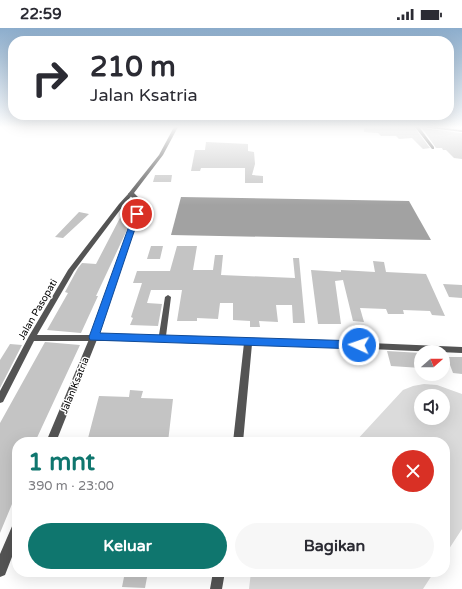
<!DOCTYPE html>
<html lang="id">
<head>
<meta charset="utf-8">
<style>
  :root { --surface:#fff; --page:#f7f7f7; --text:#2b2b33; --muted:#7c7c81; --accent:#0f766e }
  body { margin:0; font-family:"Varela Round",sans-serif; background:var(--page); color:var(--text); height:100vh; display:flex; flex-direction:column; font-size:15px; white-space:nowrap }
  * { box-sizing:border-box; margin:0 }
  p { font-size:13px; color:var(--muted) }
  .icon { flex:none; width:22px; height:22px; fill:none; stroke:currentColor; stroke-width:2; stroke-linecap:round; stroke-linejoin:round }
  .map { position:relative; flex:1; overflow:hidden }
  .details { position:absolute; left:12px; top:409px; width:438px; height:140px; display:flex; flex-direction:column; background:var(--surface); border-radius:16px; box-shadow:0 4px 16px #0002 }
  .details>* { flex:none }
  .guide { position:absolute; left:8px; top:8px; width:446px; height:84px; border-radius:16px; box-shadow:0 4px 16px #0002; background:#fff; color:var(--text); overflow:hidden }
  .needle { width:26px; rotate:69deg }
  .buttons { position:absolute; left:414px; top:317px; display:grid; gap:8px }
  .buttons a { display:grid; place-items:center; width:36px; height:36px; border-radius:50%; background:var(--surface); box-shadow:0 4px 16px #0002; font-size:20px }
  .pin { position:absolute; display:grid; place-items:center; width:34px; height:34px; color:#fff; margin:-17px; border:2px solid #fff; border-radius:50%; box-shadow:0 1px 4px #0007 }
  .me { position:absolute; width:44px; margin:-22px; rotate:273deg; stroke-linejoin:round; filter:drop-shadow(0 0 3px #0008) }
  .turn { display:flex; align-items:center; gap:14px; height:84px; padding:0 16px; font-size:18px }
  .turn .icon { width:52px; height:52px; stroke-width:2.5 }
  .turn b { display:block; font-size:28px; line-height:34px }
  .round { display:grid; place-items:center; flex:none; width:42px; height:42px; border-radius:21px; background:var(--page) }
  .headline { display:flex; align-items:center; justify-content:space-between; height:68px; padding:0 16px }
  h1 { font-size:24px; font-weight:700; line-height:30px; color:var(--accent) }
  .cta { display:flex; gap:8px; margin-top:auto; padding:8px 16px }
  .cta a { flex:1; height:46px; border-radius:24px; background:var(--accent); color:#fff; font-size:16px; font-weight:700; line-height:46px; text-align:center }
  .cta a+a { background:var(--page); color:var(--text) }
  .status { display:flex; justify-content:space-between; align-items:center; height:28px; padding:0 20px; background:var(--surface); direction:ltr }
  .status svg { height:11px; fill:currentColor }
  .map>svg:first-child { display:block }
  .green { fill:#dbdbdb; fill-rule:evenodd }
  .water { fill:#a2a2a2 }
  .building { fill:#c4c4c4 }
  .lines { fill:none; stroke-linecap:round; stroke-linejoin:round }
  .minor { fill:#545454; fill-rule:evenodd }
  .tertiary { fill:#545454; fill-rule:evenodd }
  .route { fill:#1a73e8; stroke:#114b97 }
  .labels { text-anchor:middle; stroke-width:3; stroke-linejoin:round; paint-order:stroke }
  .street-label { font-size:10px; fill:#000; stroke:#fff }
</style>
</head>
<body>
<div class="status"><b>22:59</b><svg viewBox="0 0 49 12"><path d="M0 12V9h3v3zM5 12V6h3v6zM10 12V3h3v9zM15 12V0h3v12zM26 1h20v11H26zM47 4h2v5h-2z"/></svg></div>
<div class="map">
<svg width="462" height="561" viewBox="0 0 462 561">
  <rect width="100%" height="100%" fill="#fff"/>
  <path class="green" d="M424,356L437,357L462,366V501L445,527V414H355L403,362L413,358ZM421,368H443V390H421Z
    M251,544H434L423,561H249Z"/>
  <path class="water" d="M181,169L409,173L431,212L171,207Z"/>
  <path class="building" d="M364,99H414L430,120L423,121L412,110L399,111L396,108H381L378,105L364,104Z
    M422,100L462,105V131L454,130L446,122H443L442,120H436Z
    M206,114L248,116V123L254,124L255,136L252,147L263,148V155H245V140H201L200,143H191L195,122H205Z
    M155,147H172L171,154H153Z
    M79,184L89,186L63,210L55,209Z
    M122,186L132,187L126,204L96,268H98L81,305L47,302L68,265L65,264L78,240L82,235L96,236Z
    M151,218H163L160,231H147Z
    M177,218H197L193,242H213L215,227H223L221,247L295,250L293,230H299L305,295H293L292,277H276L278,294L259,293L260,299H250V293L233,292V275H220L218,291L197,290V293H177L182,262H151L147,275L162,276L158,298L130,297L133,290L131,289L142,255H133L137,243H170Z
    M373,233L384,234L386,244L426,246L445,288L432,287L430,283L403,282L404,286H388L386,281L360,280L364,294L353,293L343,252L335,253L341,296H318L311,242L341,244V242L375,244Z
    M443,256L462,257V270L449,269Z
    M45,314L80,317L35,414H17V464L0,505V395Z
    M10,316L22,317L0,360V332Z
    M387,323L421,325V340L391,338Z
    M447,329H462V346L453,345Z
    M130,362L143,363L141,370L173,371L168,414L132,412L131,414H124L125,411L103,410L102,414H87L99,368L129,369Z
    M125,544H148L145,560L122,559Z"/>
  <g class="lines">
    <path class="minor" d="M415,99H419L434,119V121H432Z
      M423,99H433L462,102V104Z
      M129,165L133,166L123,178L74,243L37,307H159L165,269L168,267L171,269L166,308L301,312L462,319V325L252,316L243,414H233L244,315L139,313H34L3,374L0,375V363L29,308L68,242L119,176Z
      M213,544H225L222,561H210Z"/>
    <path class="tertiary" d="M174,99H178L163,127L134,165L141,172L140,186L98,309L56,414H46L90,309L134,186L135,172L128,166L159,127Z
      M17,494V516L5,547L0,549V526L13,496Z"/>
  </g>
  <linearGradient id="sky" x2="0" y2="1"><stop stop-color="#8cadcc"/><stop offset="0.56" stop-color="#fff"/><stop offset="1" stop-color="#fff" stop-opacity="0"/></linearGradient>
  <rect width="462" height="177" fill="url(#sky)"/>
  <path class="route" d="M134,184L140,186L100,305L359,313L363,314L364,317L363,319L359,321L90,312L89,309Z"/>
  <g class="labels">
    <g class="street-label">
      <text transform="translate(37 281) rotate(-60)" y="4">Jalan Pasopati</text>
      <text transform="translate(74 357) rotate(-68)" y="4">Jalan Ksatria</text>
    </g>
  </g>
</svg>
<div class="buttons">
<a><svg class="needle" viewBox="-14 -14 28 28"><path d="M0-13l5 13h-10z" fill="#e53935"/><path d="M0 13l5-13h-10z" fill="#7c7c81"/></svg></a>
<a><svg class="icon" aria-label="sound" viewBox="0 0 24 24"><path d="M4 9h4l5-4v14l-5-4H4zM17 9q2 3 0 6"/></svg></a>
</div>
<div class="pin" style="left:137px;top:186px;background:#d93025"><svg class="icon" aria-label="arrive" viewBox="0 0 24 24"><path d="M6 21V4h12l-3 4 3 4H6"/></svg></div>
<svg class="me" style="left:359px;top:317px" viewBox="-20 -20 40 40"><circle r="17" fill="#1a73e8" stroke="#fff" stroke-width="3"/><path d="M0-11L8 9 0 5-8 9z" fill="#fff"/></svg>
<div class="guide">
<div class="turn"><svg class="icon" aria-label="right" viewBox="0 0 24 24"><path d="M7 20v-9h11M14 6l5 5-5 5"/></svg><div><b>210 m</b>Jalan Ksatria</div></div>
</div>
<section class="details">
<div class="headline"><div><h1>1 mnt</h1><p>390 m · 23:00</p></div><a class="round" style="background:#d93025;color:#fff"><svg class="icon" aria-label="close" viewBox="0 0 24 24"><path d="M6 6l12 12M18 6L6 18"/></svg></a></div>
<div class="cta"><a>Keluar</a><a>Bagikan</a></div>
</section>
</div>
</body>
</html>
